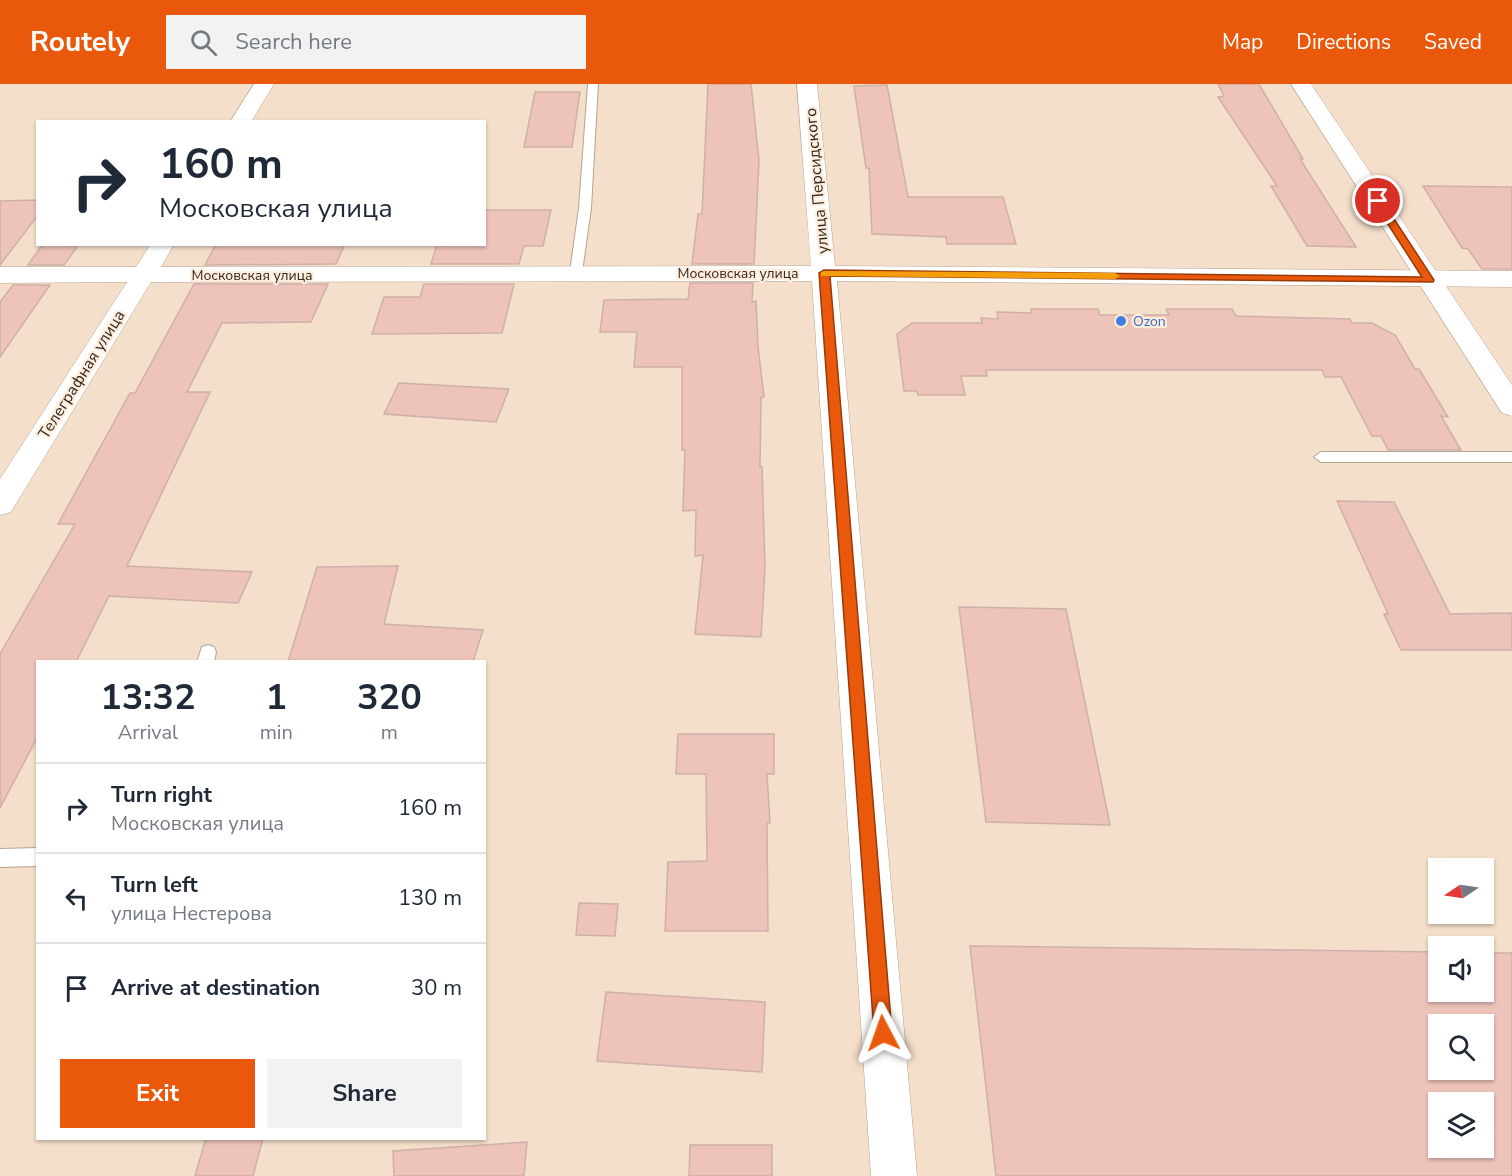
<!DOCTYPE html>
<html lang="en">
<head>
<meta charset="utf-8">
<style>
  :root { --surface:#fff; --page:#f2f2f3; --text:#1f2937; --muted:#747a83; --line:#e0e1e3; --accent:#ea580c }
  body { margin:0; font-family:"Nunito Sans",sans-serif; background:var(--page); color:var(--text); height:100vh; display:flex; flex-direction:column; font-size:22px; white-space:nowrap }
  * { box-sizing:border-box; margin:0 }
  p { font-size:20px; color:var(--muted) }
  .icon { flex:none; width:33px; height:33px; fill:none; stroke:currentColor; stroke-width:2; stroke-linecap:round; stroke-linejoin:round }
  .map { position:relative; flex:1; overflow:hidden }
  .details { position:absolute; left:36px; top:576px; width:450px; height:480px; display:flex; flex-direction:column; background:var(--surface); border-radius:0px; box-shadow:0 2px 4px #0004 }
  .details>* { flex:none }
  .guide { position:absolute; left:36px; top:36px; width:450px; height:126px; border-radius:0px; box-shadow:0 2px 4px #0004; background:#fff; color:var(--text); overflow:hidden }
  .needle { width:39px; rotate:257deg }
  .tools { position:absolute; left:1428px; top:774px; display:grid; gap:12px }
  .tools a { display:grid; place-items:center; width:66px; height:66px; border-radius:0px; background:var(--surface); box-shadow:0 2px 4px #0004; font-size:30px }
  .pin { position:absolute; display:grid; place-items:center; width:51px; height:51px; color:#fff; margin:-26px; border:3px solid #fff; border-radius:50%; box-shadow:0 2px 6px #0007 }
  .me { position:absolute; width:66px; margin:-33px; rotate:356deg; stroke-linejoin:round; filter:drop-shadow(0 0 4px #0008) }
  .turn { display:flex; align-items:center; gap:21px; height:126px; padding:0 24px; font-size:27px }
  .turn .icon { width:78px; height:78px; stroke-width:2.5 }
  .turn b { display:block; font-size:42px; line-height:51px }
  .eta { display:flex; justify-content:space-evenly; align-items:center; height:102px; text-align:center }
  .eta b { font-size:36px; font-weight:700; line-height:42px }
  .primary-button { display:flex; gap:12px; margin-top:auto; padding:12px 24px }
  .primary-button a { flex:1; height:69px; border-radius:0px; background:var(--accent); color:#fff; font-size:24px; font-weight:700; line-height:69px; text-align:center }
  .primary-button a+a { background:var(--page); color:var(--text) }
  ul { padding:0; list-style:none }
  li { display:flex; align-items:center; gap:18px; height:90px; padding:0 24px; border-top:2px solid var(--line) }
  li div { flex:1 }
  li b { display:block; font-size:22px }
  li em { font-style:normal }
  header { display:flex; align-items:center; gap:36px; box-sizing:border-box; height:84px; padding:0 30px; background:var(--accent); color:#fff }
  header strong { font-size:28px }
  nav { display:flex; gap:33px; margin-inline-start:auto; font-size:21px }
  .search { width:420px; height:54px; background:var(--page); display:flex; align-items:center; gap:15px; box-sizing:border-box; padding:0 21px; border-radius:0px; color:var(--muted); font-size:22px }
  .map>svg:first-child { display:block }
  .building { fill:#eec3ba; stroke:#ceb0a9; stroke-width:1.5; fill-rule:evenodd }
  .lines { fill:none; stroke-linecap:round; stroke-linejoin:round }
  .lane-casing { stroke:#b6a38f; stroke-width:2 }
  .street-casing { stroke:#b6a38f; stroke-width:1 }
  .secondary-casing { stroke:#b6a38f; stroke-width:1 }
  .lane { fill:#fff; fill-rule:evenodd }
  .street { fill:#fff; fill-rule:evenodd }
  .secondary { fill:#fff; fill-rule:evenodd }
  .route { fill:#ea580c; stroke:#983908; stroke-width:1.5 }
  .slow { fill:#f59e0b }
  .shop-dot { fill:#3f7fe0; stroke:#feeddc; stroke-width:2 }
  .labels { text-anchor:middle; stroke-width:4.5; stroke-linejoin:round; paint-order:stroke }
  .far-street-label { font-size:14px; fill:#312921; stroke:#feeddc }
  .far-shop-label { font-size:14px; fill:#366cbe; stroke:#feeddc; text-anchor:start }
  .street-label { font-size:16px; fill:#312921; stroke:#feeddc }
</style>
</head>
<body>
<header>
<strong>Routely</strong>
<div class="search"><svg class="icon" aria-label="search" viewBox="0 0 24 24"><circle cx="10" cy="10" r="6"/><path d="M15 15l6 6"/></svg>Search here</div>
<nav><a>Map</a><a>Directions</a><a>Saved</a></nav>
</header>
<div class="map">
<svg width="1512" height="1092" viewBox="0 0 1512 1092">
  <rect width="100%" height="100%" fill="#f4dfca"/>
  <path class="building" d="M708,0H751L759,77L754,180H692L698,130H702Z
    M1218,0H1259L1303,75H1300L1356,163L1307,162L1271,102H1277L1218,13L1224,12Z
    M887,1L908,113H1003L1016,160H947L946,153L872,150L869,84H866L854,2Z
    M535,8H580L572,63H524Z
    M1423,102L1512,103V185H1482L1468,165L1462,164Z
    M38,116V131L0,181V117Z
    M484,126H551L543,162H524L519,180H431L437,160H484Z
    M43,160H79L64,181H28Z
    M216,160H345L336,180L205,181Z
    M690,199H753L752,218L756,217L758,263L764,313H761L760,383H762L765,485L761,553L695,550L703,471L695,472L696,426L683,427L685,366H682V283H634L637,248H600L604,216L688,215Z
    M194,200H328L311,238L222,239L187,308H210L127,482L252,488L238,519L109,512L76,578H38V652L0,724V570L75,440H58L130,309H135Z
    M424,200H514L502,249L372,250L384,213H420Z
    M13,201H50L0,273V218Z
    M1031,225H1098L1100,231H1169L1166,225H1232L1236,232L1350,235L1352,239H1372L1395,251L1415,285H1419L1448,333L1441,332L1461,366H1388L1381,352H1372L1341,293H1325L1322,286H986L987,292H961L965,311H918L917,307H904L897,250L912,239H982L981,234L998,235L997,228L1032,229Z
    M399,299L509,305L496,338L384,330Z
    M1337,417L1394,418L1450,530L1512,529V566H1401L1384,530H1388Z
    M398,482L384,540L483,546L473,578H288L317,483Z
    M959,523L1066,525L1110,741L986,738Z
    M678,650H774V690H767L770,739H767L768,847H665L668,778L707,777L706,690H676Z
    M579,819L618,820L615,852L576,851Z
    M970,862L1438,868V908H1484V869H1512V1092H996ZM1438,940H1484V986H1438ZM1438,1018H1484V1064H1438Z
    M606,908L765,918L762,988L597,977Z
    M206,1054H263L253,1092H195Z
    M527,1058L524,1092H394L393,1067Z
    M690,1061H772V1092H689Z"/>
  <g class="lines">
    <g class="lane-casing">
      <path id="lane" d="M588,0H598L591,124L582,188L576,192L570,188L579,124Z
        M1321,368H1512V378H1321L1314,373Z
        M208,561L214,563L216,568L214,578H197L202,563Z
        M38,764V782L0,783V765Z"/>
    </g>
    <g class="street-casing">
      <path id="street" d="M254,0H274L251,38H230Z
        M797,0H817L835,182L1512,187V203L837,197L917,1092H871L812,197L151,198L11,428L0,431V395L127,198L0,199V183H136L151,160H174L161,183L811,182Z"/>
    </g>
    <g class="secondary-casing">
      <path id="secondary" d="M1291,0H1311L1512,301V332L1502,329Z"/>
    </g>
    <use href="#lane" class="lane"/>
    <use href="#street" class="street"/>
    <use href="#secondary" class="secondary"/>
  </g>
  <path class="route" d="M1375,115H1381L1434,196L1433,198L830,192L892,949L889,956L883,958L877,956L874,949L819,189L824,186L1422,193L1373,117Z"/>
  <path class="slow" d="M824,187L1115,189L1120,192L1115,195L821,192V188Z"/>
  <circle class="shop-dot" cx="1121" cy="237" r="6"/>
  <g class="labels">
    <g class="far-street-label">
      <text x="738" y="194">Московская улица</text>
      <text x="252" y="196">Московская улица</text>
    </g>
    <g class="far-shop-label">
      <text x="1133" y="242">Ozon</text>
    </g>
    <g class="street-label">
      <text transform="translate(816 97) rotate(-95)" y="6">улица Персидского</text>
      <text transform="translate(81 290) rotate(-58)" y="6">Телеграфная улица</text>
    </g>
  </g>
</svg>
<div class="tools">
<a><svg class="needle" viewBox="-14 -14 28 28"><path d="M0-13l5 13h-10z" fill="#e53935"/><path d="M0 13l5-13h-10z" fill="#747a83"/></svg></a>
<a><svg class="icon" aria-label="sound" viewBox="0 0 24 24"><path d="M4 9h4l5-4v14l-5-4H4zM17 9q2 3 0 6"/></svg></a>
<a><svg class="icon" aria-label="search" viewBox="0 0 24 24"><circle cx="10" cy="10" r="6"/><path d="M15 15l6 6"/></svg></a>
<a><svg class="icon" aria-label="layers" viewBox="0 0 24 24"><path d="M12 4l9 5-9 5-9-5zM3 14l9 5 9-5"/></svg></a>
</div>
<div class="pin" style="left:1378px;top:117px;background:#d93025"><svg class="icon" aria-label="arrive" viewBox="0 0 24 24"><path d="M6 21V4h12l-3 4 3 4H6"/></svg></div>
<svg class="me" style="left:883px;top:949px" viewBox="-20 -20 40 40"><path d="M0-17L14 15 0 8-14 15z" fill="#ea580c" stroke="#fff" stroke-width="4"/></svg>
<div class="guide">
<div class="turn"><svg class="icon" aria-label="right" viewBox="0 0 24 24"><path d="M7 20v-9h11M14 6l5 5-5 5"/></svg><div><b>160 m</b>Московская улица</div></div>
</div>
<section class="details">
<div class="eta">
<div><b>13:32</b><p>Arrival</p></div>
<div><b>1</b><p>min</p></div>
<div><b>320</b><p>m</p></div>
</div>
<ul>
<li><svg class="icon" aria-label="right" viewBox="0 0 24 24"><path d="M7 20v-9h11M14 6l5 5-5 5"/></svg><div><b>Turn right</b><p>Московская улица</p></div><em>160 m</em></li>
<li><svg class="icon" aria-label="left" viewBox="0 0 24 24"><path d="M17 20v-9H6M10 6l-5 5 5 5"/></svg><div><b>Turn left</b><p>улица Нестерова</p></div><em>130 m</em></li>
<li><svg class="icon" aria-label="arrive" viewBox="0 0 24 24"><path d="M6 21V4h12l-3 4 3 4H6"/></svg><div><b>Arrive at destination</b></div><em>30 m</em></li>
</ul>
<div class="primary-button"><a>Exit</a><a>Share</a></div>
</section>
</div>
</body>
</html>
